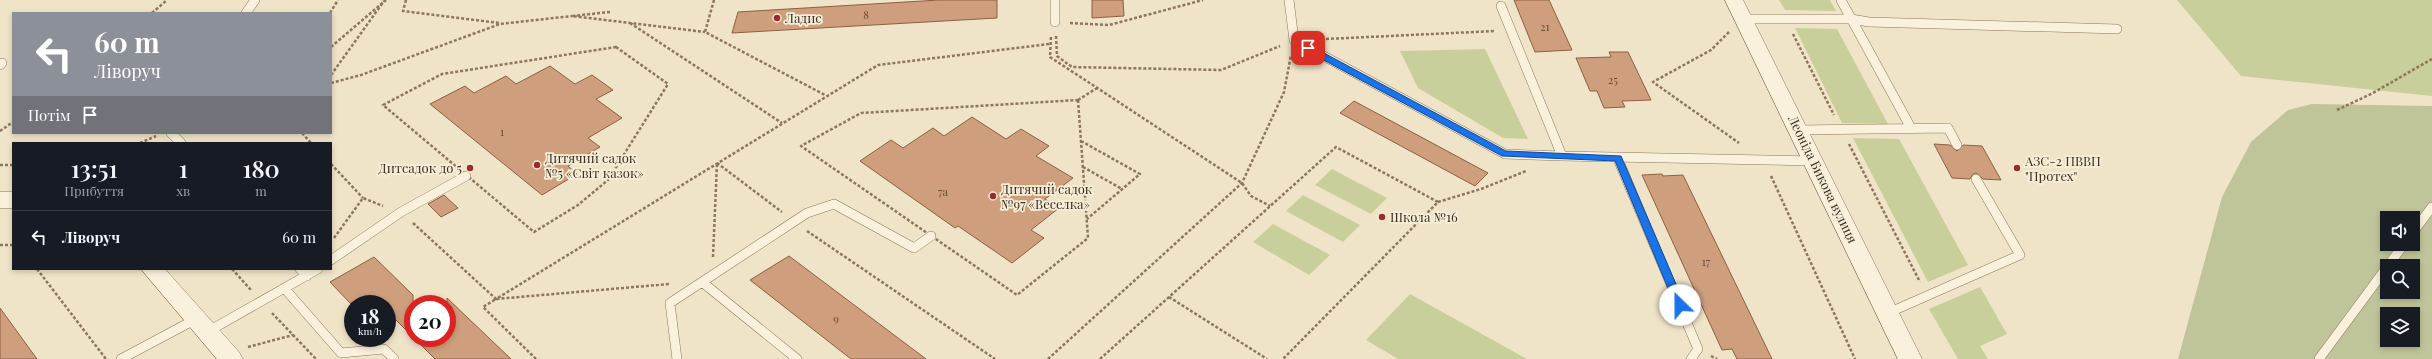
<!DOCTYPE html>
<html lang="uk">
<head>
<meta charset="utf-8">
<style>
  :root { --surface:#171b24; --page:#20242c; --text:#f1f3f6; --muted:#9ea1a6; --line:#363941 }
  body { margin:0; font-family:"Playfair Display",serif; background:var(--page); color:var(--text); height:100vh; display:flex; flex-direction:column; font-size:15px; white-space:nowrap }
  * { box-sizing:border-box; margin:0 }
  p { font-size:13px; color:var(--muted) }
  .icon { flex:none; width:22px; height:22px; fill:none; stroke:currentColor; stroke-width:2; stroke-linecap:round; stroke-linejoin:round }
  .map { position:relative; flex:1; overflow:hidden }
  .panel { position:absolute; left:12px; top:142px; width:320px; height:128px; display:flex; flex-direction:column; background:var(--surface); border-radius:0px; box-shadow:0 2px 6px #0003 }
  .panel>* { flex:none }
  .banner { position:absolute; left:12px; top:12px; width:320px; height:122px; border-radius:0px; box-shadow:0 2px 6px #0003; background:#8c9099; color:#fff; overflow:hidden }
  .buttons { position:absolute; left:2380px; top:211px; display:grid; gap:8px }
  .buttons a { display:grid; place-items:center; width:40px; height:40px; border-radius:0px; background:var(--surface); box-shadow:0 2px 6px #0003; font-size:20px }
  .speed { position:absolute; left:344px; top:295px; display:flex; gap:8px; font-size:20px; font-weight:700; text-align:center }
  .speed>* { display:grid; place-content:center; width:52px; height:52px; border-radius:50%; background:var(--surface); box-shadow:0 2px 6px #0003; line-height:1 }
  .speed small { font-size:10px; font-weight:400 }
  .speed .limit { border:6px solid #d22; background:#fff; color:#111 }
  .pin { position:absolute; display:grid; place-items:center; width:34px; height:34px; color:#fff; margin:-17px; border-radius:8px; box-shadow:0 2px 6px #0006 }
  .me { position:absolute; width:44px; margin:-22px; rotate:337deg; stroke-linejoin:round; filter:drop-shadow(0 0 3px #0008) }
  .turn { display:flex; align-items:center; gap:14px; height:84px; padding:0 16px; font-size:18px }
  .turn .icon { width:52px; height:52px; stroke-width:2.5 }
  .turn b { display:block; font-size:28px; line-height:34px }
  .then { display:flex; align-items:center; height:38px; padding:0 16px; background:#0003; gap:8px; font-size:15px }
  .eta { display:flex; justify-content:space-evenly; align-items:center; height:68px; text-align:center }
  .eta b { font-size:24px; font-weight:600; line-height:28px }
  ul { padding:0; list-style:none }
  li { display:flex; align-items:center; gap:12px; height:52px; padding:0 16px; border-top:1px solid var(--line) }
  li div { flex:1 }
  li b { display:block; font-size:15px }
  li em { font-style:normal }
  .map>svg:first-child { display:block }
  .green { fill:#c9cf9b }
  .cemetery { fill:#bfc49a; fill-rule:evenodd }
  .building { fill:#cf9f7d; stroke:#8d5f41 }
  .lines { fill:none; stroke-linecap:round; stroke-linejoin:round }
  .service-casing { stroke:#8d765c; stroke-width:10 }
  .tertiary-casing { stroke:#8d765c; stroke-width:1 }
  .path { stroke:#8d765c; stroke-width:2.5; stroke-dasharray:3 2; stroke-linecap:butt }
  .service { stroke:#faf1dc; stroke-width:9 }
  .tertiary { fill:#faf1dc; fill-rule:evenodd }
  .route { fill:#1a73e8; stroke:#114b97 }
  .poi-dot { fill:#9e2a2b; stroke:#f7eed8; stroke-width:1.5 }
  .labels { text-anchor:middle; stroke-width:3.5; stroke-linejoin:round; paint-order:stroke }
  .number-label { font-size:11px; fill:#624a37 }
  .poi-label { font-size:13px; fill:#3d2e20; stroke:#f7eed8; text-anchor:start }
  .street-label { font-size:13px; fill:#3d2e20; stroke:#f7eed8 }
</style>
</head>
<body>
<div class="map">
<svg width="2432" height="359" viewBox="0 0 2432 359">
  <rect width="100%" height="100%" fill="#f0e4c8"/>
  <path class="green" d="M1779,0H1830L1836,11L1785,10Z
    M2177,0H2432V96L2241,76Z
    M1795,28L1837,29L1888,124L1842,123Z
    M1485,49L1528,139L1503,138L1418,88L1400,51Z
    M1853,138L1899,139L1968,265L1928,282Z
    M1332,169L1387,198L1371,214L1315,185Z
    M1303,195L1360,225L1343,242L1286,211Z
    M1273,224L1330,255L1309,275L1253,242Z
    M1980,287L2007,334L1980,346L1988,359H1958L1929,309Z
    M1410,294L1527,359H1398L1366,340Z"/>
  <path class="cemetery" d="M2312,104L2432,106V359H2178L2222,197L2251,142L2288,110ZM2387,218H2413V244H2387ZM2387,266H2413V292H2387ZM2387,314H2413V340H2387Z"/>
  <path class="building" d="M939,0H997V18L732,33L738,12Z
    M1092,0H1123L1124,16L1092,18Z
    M1514,0H1549L1572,50L1535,52Z
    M1609,52H1628L1651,100L1622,101L1625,107L1604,108L1597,91H1590L1576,58L1611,57Z
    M550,66L575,84L592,75L613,90L596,99L622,118L588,138L600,147L568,166L577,174L542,195L430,104L465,86L474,93L506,76L516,84Z
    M1354,101L1488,173L1475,186L1340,113Z
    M972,117L1006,139L1021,129L1049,146L1036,156L1073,178L1045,199L1059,208L1031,230L1044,238L1012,263L958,226L955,228L860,161L891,140L903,148L933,128L944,136Z
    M1934,144L1950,145L1957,151L1963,145L1982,146L2001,180L1983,179L1976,173L1973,174L1970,179L1952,178Z
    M1662,174L1663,176L1683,175L1772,359H1737L1732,349L1722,350L1642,175Z
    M444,195L458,208L441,217L428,204Z
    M789,256L926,359H851L750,280Z
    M374,257L413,295V337L387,311V304H351L330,282Z
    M447,298L511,359H435L414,338H447Z
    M0,308L37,359H0Z"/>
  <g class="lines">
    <g class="service-casing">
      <path id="service" d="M1055,0V22
        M1289,0L1294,40L1505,154L1562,156
        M1841,0L1911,128
        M1501,6L1562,156L1814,161
        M246,13L255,0
        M1743,19H1851L1869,22L2117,29
        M0,65L2,63
        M1798,130L1948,128L1957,145
        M171,133L181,143
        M1618,159L1698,349L1691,359
        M2413,232L2432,207
        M331,260L401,212L466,176
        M2388,266L2404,244
        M300,269L307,276
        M702,282L797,359
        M285,289L341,353L384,349L394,359
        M1888,313L2020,255L1976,179
        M207,332L318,269
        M121,359L196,319
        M677,359L670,303L807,213L834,204L914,248L931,236
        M2319,359L2387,267"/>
    </g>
    <g class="tertiary-casing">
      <path id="tertiary" d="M1725,0H1743L1922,359H1898Z
        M0,192H13V208H0Z
        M141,269H165L239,352L243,359H217Z"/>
    </g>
    <path class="path" d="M406,0L403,11L499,23
      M714,0L705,32L825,95
      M610,12L572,16L705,32
      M152,13L167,0
      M330,13L338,0
      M630,23L782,123
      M1070,23L1109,25L1203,0
      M1729,32L1711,50L1653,82L1739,143
      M1793,34L1834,115
      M1056,36L1057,56L1072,67L1221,70L1280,46
      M1051,37L1050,57L1242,183L1251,196L1270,206
      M1326,39L1495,31
      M331,47L386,0
      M616,47L668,84L608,180L578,205L534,232L383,105L442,74Z
      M331,75L384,1
      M331,83L361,75L500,24L572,16
      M1078,100L1088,238L1017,295L801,146L861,113Z
      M1078,100L1097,88
      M2337,110L2373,93L2432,59
      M0,131L13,122
      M302,133L311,143
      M1081,141L1140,174L1087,219
      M140,143L156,136
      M1849,144L1920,282
      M717,163L782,212
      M331,164L363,198
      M0,165H13
      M1083,167L1122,189
      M1771,176L1855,359
      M1438,202L1481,189L1526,171
      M413,223L496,299L878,65L1049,44
      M807,231L995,359
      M334,238L363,198L383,206
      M0,245H13
      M713,257L717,163
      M37,269L106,359
      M232,269L251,290
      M1169,297L1267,359
      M272,313L316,359
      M248,347L293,335
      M1711,356L1717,359
      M536,359L483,307L496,299L669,284
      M1048,359L1242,183L1284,92L1291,55
      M1100,359L1336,147L1438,202L1283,359"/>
    <use href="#service" class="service"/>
    <use href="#tertiary" class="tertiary"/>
  </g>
  <path class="route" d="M1305,46H1311L1506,151L1621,156L1685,305L1683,308H1676L1675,305L1615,161L1502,156L1305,50Z"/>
  <g class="poi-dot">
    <circle cx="777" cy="18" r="4"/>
    <circle cx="537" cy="165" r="4"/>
    <circle cx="470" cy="168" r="4"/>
    <circle cx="2017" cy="168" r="4"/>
    <circle cx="993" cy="196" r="4"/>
    <circle cx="1382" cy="217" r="4"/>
  </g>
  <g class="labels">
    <g class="number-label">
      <text x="866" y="19">8</text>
      <text x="1545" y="31">21</text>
      <text x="1613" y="84">25</text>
      <text x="502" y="136">1</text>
      <text x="943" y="196">7а</text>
      <text x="1706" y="266">17</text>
      <text x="836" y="323">9</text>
    </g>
    <g class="poi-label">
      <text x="785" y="23">Ладис</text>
      <text x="545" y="163">Дитячий садок<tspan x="545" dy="15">№5 «Світ казок»</tspan></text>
      <text x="2025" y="166">АЗС-2 ПВВП<tspan x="2025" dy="15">"Протех"</tspan></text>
      <text x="462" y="173" text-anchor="end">Дитсадок до 5</text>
      <text x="1001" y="194">Дитячий садок<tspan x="1001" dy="15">№97 «Веселка»</tspan></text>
      <text x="1390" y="222">Школа №16</text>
    </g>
    <g class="street-label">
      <text transform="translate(1823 179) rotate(64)" y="5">Леоніда Бикова вулиця</text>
    </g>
  </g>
</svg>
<div class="buttons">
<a><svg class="icon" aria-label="sound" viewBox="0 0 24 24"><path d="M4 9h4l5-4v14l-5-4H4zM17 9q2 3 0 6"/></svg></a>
<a><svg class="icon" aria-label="search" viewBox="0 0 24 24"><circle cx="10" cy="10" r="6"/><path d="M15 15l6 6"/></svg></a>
<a><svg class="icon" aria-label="layers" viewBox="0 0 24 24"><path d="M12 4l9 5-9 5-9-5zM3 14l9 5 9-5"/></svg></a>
</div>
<div class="speed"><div>18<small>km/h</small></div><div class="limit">20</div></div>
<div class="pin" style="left:1308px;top:48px;background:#d93025"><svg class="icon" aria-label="arrive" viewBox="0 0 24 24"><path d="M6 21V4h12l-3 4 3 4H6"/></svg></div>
<svg class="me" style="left:1680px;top:305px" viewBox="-20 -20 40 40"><circle r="19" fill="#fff"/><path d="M0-13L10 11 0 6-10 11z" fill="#1a73e8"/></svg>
<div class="banner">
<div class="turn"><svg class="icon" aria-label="left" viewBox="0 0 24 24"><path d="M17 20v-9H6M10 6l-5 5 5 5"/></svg><div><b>60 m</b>Ліворуч</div></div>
<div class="then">Потім<svg class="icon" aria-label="arrive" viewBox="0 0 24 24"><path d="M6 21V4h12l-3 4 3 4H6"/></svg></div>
</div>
<section class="panel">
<div class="eta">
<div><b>13:51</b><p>Прибуття</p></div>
<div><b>1</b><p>хв</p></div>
<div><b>180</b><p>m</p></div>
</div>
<ul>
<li><svg class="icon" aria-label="left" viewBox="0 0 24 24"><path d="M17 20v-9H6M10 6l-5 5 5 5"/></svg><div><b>Ліворуч</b></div><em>60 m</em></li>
</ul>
</section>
</div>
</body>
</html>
